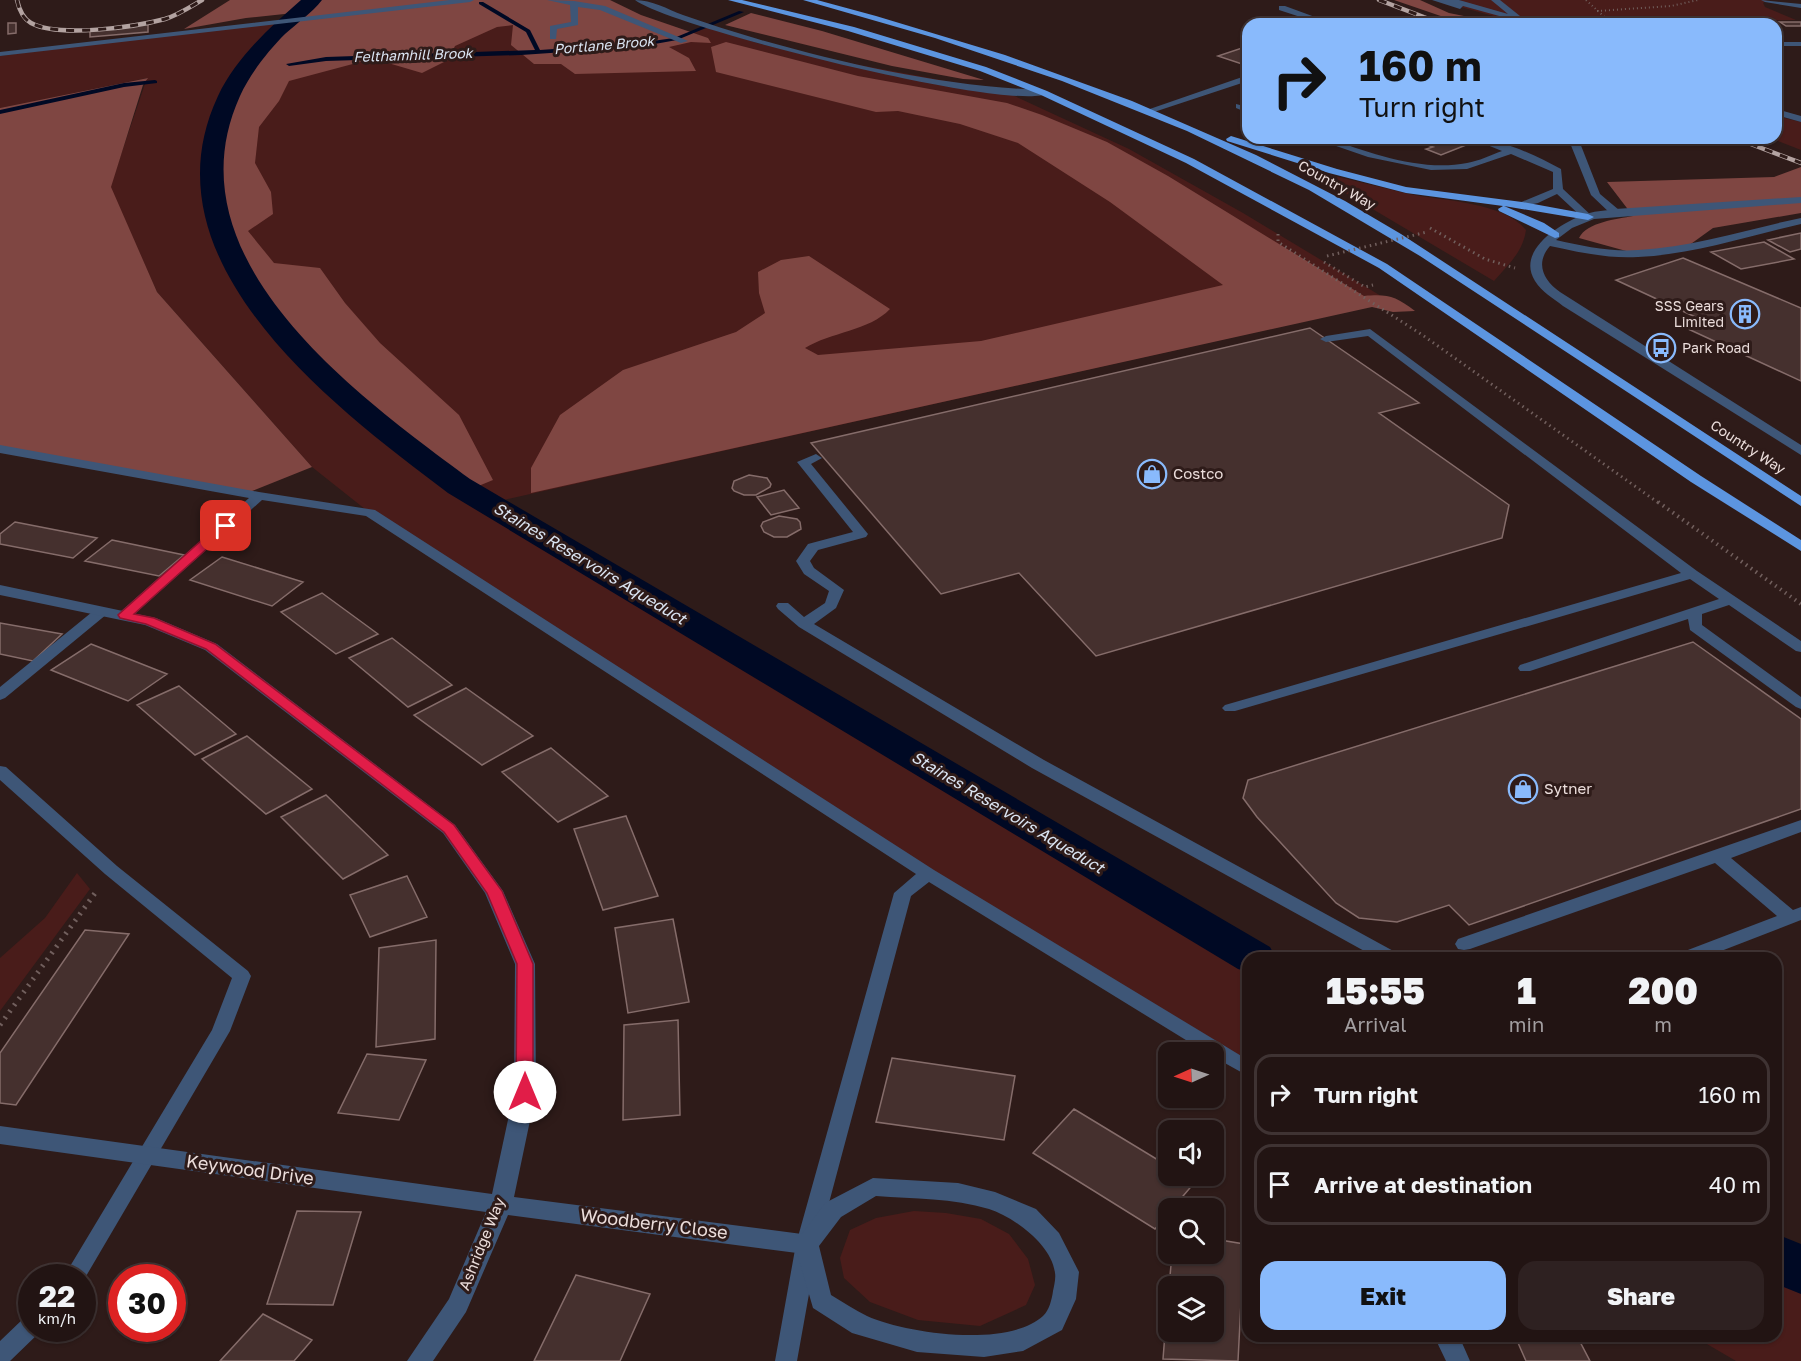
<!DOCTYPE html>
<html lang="en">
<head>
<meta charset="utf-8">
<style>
  :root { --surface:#221413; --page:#2e2121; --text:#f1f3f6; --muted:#a29ea0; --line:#3f3333; --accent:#89bafc }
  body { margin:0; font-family:"Golos Text",sans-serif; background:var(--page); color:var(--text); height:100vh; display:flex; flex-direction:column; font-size:22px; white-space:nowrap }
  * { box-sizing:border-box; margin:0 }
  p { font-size:20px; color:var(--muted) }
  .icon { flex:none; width:33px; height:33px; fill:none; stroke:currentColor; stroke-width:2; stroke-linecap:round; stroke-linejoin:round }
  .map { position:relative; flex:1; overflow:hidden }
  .details { position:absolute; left:1242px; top:952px; width:540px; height:390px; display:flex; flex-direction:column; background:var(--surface); border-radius:18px; box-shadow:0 2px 4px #0004,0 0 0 2px var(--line) }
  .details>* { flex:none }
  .top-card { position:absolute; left:1242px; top:18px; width:540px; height:126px; border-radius:18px; box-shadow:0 2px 4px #0004,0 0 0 2px var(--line); background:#89bafc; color:#111; overflow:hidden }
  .needle { width:39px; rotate:267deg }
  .controls { position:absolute; left:1158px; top:1042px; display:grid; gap:12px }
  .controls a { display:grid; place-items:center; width:66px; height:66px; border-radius:12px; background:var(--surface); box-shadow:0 2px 4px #0004,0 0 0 2px var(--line); font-size:30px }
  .speed { position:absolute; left:18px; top:1264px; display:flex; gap:12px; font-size:30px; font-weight:700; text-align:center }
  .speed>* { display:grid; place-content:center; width:78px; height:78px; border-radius:50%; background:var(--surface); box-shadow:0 2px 4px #0004,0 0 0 2px var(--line); line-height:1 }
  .speed small { font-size:15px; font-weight:400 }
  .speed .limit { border:9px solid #d22; background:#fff; color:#111 }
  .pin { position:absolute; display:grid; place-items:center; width:51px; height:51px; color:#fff; margin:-26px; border-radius:12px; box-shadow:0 3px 9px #0006 }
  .me { position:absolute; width:66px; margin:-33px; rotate:0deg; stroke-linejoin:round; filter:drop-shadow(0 0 4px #0008) }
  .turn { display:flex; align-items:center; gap:21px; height:126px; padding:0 18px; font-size:27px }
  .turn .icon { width:78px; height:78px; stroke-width:2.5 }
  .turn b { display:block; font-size:42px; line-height:51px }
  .eta { display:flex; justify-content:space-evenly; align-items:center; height:102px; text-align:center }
  .eta b { font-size:36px; font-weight:800; line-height:42px }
  .primary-button { display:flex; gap:12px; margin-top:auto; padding:12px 18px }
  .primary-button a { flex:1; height:69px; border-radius:18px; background:var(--accent); color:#111; font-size:24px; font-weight:800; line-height:69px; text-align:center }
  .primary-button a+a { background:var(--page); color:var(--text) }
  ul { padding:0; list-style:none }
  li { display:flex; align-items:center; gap:18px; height:81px; margin:0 12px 9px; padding:0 6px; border:3px solid var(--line); border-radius:18px }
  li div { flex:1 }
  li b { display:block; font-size:22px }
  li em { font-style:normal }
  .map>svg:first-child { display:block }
  .green { fill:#491c1a }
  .forest { fill:#7f4642 }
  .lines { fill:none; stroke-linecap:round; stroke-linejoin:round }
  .stream { fill:#000924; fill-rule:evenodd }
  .canal { fill:#000924; fill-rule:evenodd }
  .building { fill:#45302e; stroke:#856c6a; stroke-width:1.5 }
  .path-far3 { stroke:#715f5d; stroke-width:2; stroke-dasharray:1 3; stroke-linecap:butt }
  .path-far2 { stroke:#715f5d; stroke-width:3; stroke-dasharray:1.5 4; stroke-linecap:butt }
  .path-far1 { stroke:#715f5d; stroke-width:4; stroke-dasharray:1.5 4.5; stroke-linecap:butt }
  .path { stroke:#715f5d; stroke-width:5; stroke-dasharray:2 6; stroke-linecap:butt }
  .service { fill:#3e5677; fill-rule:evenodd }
  .minor { fill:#3e5677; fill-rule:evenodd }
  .trunk { fill:#5c95e0; fill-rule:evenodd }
  .rail-casing { stroke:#b3a3a1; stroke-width:4.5 }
  .rail { stroke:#2e1b19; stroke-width:3; stroke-dasharray:8; stroke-linecap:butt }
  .path-bridge { stroke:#715f5d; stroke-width:3; stroke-dasharray:1.5 4; stroke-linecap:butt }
  .route { fill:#e11d48; stroke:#92132f; stroke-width:1.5 }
  .labels { text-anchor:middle; stroke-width:6; stroke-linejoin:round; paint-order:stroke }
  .far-water-label { font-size:14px; font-style:italic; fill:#dbe5f3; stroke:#2e1b19 }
  .far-street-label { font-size:14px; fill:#ebdddb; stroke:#2e1b19 }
  .far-poi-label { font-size:14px; fill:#ebdddb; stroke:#2e1b19; text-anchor:end }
  .poi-label { font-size:15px; fill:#ebdddb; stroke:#2e1b19; text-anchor:start }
  .street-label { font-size:15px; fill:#ebdddb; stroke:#2e1b19 }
  .water-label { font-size:16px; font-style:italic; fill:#dbe5f3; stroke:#2e1b19 }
  .near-street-label { font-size:18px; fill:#ebdddb; stroke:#2e1b19 }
</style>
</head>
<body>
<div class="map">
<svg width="1801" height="1361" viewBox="0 0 1801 1361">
  <rect width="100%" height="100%" fill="#2e1b19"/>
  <path class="green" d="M470,0L675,39L709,27L757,43L811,56L1006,92L1129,149L1243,213L1391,302L490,503L1254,958H1248V1069L928,874L370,513L312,467L157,292L110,187L147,78L0,108V56L177,33Z
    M1462,0H1767L1763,3L1765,7L1796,20L1522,24L1450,4Z
    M1776,116L1801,122V150L1770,138H1776Z
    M1305,169C1340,177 1375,186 1409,194C1444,201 1504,202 1526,230C1523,252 1508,265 1494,281Z
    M77,873L90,889L0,1011V958L45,918Z
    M914,1211L946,1213L981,1219L1009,1234L1028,1259L1035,1285L1026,1305L980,1326L918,1320L870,1302L844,1278L840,1258L850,1230L876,1218Z
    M1776,1257L1801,1271V1361H1736L1695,1337L1776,1336Z"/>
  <path class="forest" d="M230,0H610L641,15L708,38L711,43L691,42L669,47L689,58L696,71L575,74L561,64H534L511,45L513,25L497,27L455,46L448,60L422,73L378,60L364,61L289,81L279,101L259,127L255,163L271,192L273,214L248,231L274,263L320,268L345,303L380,343L459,415L493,480L476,487L416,445L321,363L260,287L229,229L205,141L229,83L261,55V44L282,33L303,12L246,18L184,29Z
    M1394,0H1420L1449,13L1504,24H1464Z
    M751,13L822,31L984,80L963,79L892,66L725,25Z
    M726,42L858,76L1007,103L1042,115L1107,142L1168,176L1364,296C1388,294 1395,296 1415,311L1393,312L1372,307L531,493V468L560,415L623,370L736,332L765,313L759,293L758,272L781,260L809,256L890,309C869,331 831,332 805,348L818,355L981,341L1223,285L1110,202L1018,143L960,124L898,111L876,112L716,72L711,47Z
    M148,78L143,85L111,187L157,292L312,467L247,493L0,449V108Z
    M1801,167V213L1713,228L1688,246L1637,254L1579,238C1587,222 1617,219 1633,216L1607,182L1774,177Z"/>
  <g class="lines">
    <path class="stream" d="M479,2H483L530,30L540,50L638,43L674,38L739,11L744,12L677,40L638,47L521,55L326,61L289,66L286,64L326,57L535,50L526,32L479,4Z
      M155,80L157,81V83L124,87L0,114V110L124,83Z"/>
    <path class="canal" d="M301,0H322C312,13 297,23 285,34C268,51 250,74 240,96C166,259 359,397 470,479L1270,947L1276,958H1248V972L1238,969L448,493C334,407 140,262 218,96C236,58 269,28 301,0Z
      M1776,1234L1801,1244V1294L1776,1284Z"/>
  </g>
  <path class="building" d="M1780,22H1801V26H1786Z
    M8,23H16V33L8,34Z
    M148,24V32L90,37V30Z
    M1248,46V55L1245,56L1248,57V66L1218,56Z
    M1409,138H1466L1476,141L1441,155L1426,149L1433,147Z
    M1801,233V249L1790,252L1768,240Z
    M1764,242L1794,259L1741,269L1711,252Z
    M1683,258L1801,308V381L1686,328L1704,321L1616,280Z
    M1310,328L1419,403L1379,413L1509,505L1502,538L1096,656L1019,573L941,594L811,443Z
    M749,475L767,478L771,484L770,487L756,495H744L734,491L732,488L734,481Z
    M784,490L799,508L771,515L757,497Z
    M779,516L797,519L800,522L801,529L787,537H774L764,532L761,526L763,522Z
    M15,522L97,538L73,558L0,544V534Z
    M112,540L184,555L159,576L85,561Z
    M222,557L303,582L272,606L190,580Z
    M322,593L378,634L336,654L281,612Z
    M0,623L62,634L33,661L0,654Z
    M392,638L452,685L408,707L349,658Z
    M1693,642L1801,719V809L1469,925L1449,905L1397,922L1359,918L1336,903L1257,817L1243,798L1248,780Z
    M91,644L167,674L128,701L51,670Z
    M179,686L236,734L195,755L137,705Z
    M466,688L533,736L482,765L414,715Z
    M247,736L312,789L266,814L202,759Z
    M551,748L608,796L558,822L502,772Z
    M326,795L388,855L343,879L281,817Z
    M626,816L658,896L603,910L574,829Z
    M407,876L427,917L370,937L350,895Z
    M673,919L689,1002L628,1013L615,928Z
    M85,930L129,934L16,1105L0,1103V1053Z
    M436,940L435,1039L376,1047L379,948Z
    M678,1020L680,1115L623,1120L624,1025Z
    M367,1054L426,1060L399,1120L338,1113Z
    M892,1058L1015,1076L1004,1140L876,1122Z
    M1074,1109L1168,1166V1176H1184L1195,1182L1172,1209H1168V1214L1155,1229L1033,1153Z
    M297,1211L361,1212L333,1305L267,1304Z
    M1214,1239L1244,1244L1238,1361L1163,1359L1168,1296V1332H1214V1287H1169L1172,1254H1214Z
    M576,1275L650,1294L620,1361H534Z
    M263,1314L312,1340L294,1361H220Z
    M1515,1336H1577L1590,1361H1526Z"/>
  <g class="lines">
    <path class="path-far3" d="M1586,0L1611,23
      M1597,11L1671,6L1698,0
      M1596,24L1758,20"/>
    <path class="path-far2" d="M1430,228L1485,259L1515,268
      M1278,234V242L1421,334L1660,504
      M1324,262L1365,287L1373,285"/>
    <path class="path-far1" d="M1658,502L1801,604"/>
    <path class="path" d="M0,1025L98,889"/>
    <path class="service" d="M450,0H474L470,2L0,56V52Z
      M547,0L574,1L605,6L688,41L681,43L600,10L578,7V25L557,29L556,39H550V26L571,22L570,5Z
      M635,0C652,0 667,9 683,15C708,24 735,32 761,40C853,66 949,87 1044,90L1048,93C1018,114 671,28 635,0Z
      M1432,0H1459L1508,14L1491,0H1500L1525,20L1521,22L1463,6L1460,9Z
      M1761,0L1801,4V8L1765,2Z
      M1279,6H1285L1334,24H1322L1279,10Z
      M1776,42H1801V46H1776Z
      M1248,75V81L1148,114L1144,111Z
      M1236,104L1248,107V113L1236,108Z
      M1776,109L1801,116V122L1776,115Z
      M1313,138H1327C1370,153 1421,172 1467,163C1479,161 1491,155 1502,151L1470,138C1500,138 1535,155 1561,169L1563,189L1593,217L1584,219L1557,194L1538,203L1519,207V203L1553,189V172L1511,154L1467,169L1431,170L1368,157Z
      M1572,138H1582L1580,143L1600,194L1619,210V214H1611L1591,195L1570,143Z
      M1370,329L1697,571L1801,641V652L1796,651L1729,605L1702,614V625L1801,697V709L1796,707L1690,630L1688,619L1530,671H1520L1518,668L1520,665L1719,599L1690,579L1235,711H1225L1222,708L1225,705L1681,573L1368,336L1326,342L1320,339L1326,336Z
      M0,445L259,492L375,510L934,870L1248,1060V1076L1214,1057V1053H1207L929,882L911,896L818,1244L797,1361H775L796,1244L894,893L916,874L366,516L262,500L129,619H119L117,616L119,613L249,498L0,453Z
      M816,454L822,458L811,464L868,534L866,537L818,550L810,561L814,568L844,590L836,608L814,624L1044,760L1397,953L1400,958H1377L1032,768L799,627L778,609L776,606L778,603H788L804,617L825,603L829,591L804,574L796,561L808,544L853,532L797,462Z
      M102,607L109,611L107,614L5,698L0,700V687L97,608Z
      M0,766L6,767L117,866L248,971L251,976L230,1031L82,1283V1278H63L212,1030L232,978L105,874L0,780Z
      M1801,820V832L1731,858L1793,910L1801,907V920L1703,958H1677L1680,953L1777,916L1715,863L1470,949L1464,950L1458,949L1455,944L1458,939Z
      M32,1316V1329H41L40,1332L10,1361H0V1341L24,1318Z"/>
    <path class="minor" d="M1801,197V203L1594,219L1572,228L1556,240C1582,246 1611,252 1638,250C1693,247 1748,229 1801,218V224C1749,236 1691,255 1638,257C1609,259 1578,252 1550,246C1535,263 1543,280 1560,292L1801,445V455L1563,306C1553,298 1542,292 1535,281C1516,251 1559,224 1583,215C1593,211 1604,211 1615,209Z
      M0,585L156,618L217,644L455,825L503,891L535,964L536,1092L514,1197L802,1234L825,1203L873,1178L958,1183L995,1192L1036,1209L1059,1233L1079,1272L1076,1299L1062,1330L1023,1351L984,1357L917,1352L852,1333L813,1308L797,1253L508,1215L466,1312L433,1361H407L449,1299L486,1212L0,1144V1126L492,1194L514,1092L515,964L485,893L443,833L205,650L145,625L0,595ZM876,1196C914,1199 953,1198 989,1209C1014,1217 1052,1245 1055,1273C1056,1278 1054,1286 1053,1291C1052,1299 1049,1311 1043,1316C1008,1348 907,1334 867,1316C855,1310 843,1302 831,1295L819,1246L841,1217Z
      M1434,1336H1459L1470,1361H1446Z"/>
    <path class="trunk" d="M728,0H742L854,27L986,67L1047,91L1194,159L1387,264L1701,476L1801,540V551L1691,482L1379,268L1186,163L1041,95L980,71L848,31Z
      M803,0H817L876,16L1005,55L1132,101L1256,155L1345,201L1401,234L1801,496V506L1420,256L1309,190L1187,131L1062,81L935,38Z
      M1231,136L1337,169L1406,187L1522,202L1588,214L1594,217L1588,220L1504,206L1544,223L1559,233V237L1555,238L1499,211L1498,209L1503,206L1406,193L1329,173L1227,141L1226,139Z"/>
    <g class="rail-casing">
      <path id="rail" d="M17,0C19,9 22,18 31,23C59,38 135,27 165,19C178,15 190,7 202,0
        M1379,0L1442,24
        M1735,138L1801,163"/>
    </g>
    <use href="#rail" class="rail"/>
    <path class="path-bridge" d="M1327,256L1427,232"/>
  </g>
  <path class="route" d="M226,522L232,526L230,528L134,614L154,618L215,644L454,825L502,891L533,964V1092L531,1097L525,1099L518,1097L516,1092L517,964L487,893L444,832L206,649L146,624L120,618L118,615L221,523Z"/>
  <defs>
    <g id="building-ring" transform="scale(1.5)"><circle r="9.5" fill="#2e1b19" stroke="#89bafc" stroke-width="1.5"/><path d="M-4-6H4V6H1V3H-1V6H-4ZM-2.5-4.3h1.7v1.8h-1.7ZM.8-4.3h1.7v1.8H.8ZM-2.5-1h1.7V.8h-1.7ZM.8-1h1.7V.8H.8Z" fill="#89bafc"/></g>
    <g id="bus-ring" transform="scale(1.5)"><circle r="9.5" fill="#2e1b19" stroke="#89bafc" stroke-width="1.5"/><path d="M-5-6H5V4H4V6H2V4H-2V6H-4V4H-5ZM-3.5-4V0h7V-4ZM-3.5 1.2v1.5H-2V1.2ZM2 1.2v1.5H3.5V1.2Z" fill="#89bafc"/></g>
    <g id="shop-ring" transform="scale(1.5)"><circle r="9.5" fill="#2e1b19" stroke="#89bafc" stroke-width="1.5"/><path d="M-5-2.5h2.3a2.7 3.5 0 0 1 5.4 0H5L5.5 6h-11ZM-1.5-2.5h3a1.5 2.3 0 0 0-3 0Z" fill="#89bafc"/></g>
  </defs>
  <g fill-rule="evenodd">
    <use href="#building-ring" x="1745" y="314"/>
    <use href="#bus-ring" x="1661" y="348"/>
    <use href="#shop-ring" x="1152" y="474"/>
    <use href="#shop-ring" x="1523" y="789"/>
  </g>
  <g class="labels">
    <g class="far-water-label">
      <text transform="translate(604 45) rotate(-5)" y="5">Portlane Brook</text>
      <text transform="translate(413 55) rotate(-2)" y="5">Felthamhill Brook</text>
    </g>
    <g class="far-street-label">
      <text transform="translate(1337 185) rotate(29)" y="5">Country Way</text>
      <text transform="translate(1748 447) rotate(33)" y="5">Country Way</text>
    </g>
    <g class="far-poi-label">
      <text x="1724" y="311">SSS Gears<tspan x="1724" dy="16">Limited</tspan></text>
      <text x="1682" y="353" text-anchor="start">Park Road</text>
    </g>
    <g class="poi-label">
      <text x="1173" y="479">Costco</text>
      <text x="1544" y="794">Sytner</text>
    </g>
    <g class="street-label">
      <text transform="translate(482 1244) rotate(-68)" y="5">Ashridge Way</text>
    </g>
    <g class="water-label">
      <text transform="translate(590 563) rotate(31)" y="6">Staines Reservoirs Aqueduct</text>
      <text transform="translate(1008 812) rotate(31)" y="6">Staines Reservoirs Aqueduct</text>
    </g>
    <g class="near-street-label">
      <text transform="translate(250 1170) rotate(8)" y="6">Keywood Drive</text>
      <text transform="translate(654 1224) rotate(7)" y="6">Woodberry Close</text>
    </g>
  </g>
</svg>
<div class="controls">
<a><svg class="needle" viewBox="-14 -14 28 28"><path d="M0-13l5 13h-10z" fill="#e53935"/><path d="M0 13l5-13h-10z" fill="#a29ea0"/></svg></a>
<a><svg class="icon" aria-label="sound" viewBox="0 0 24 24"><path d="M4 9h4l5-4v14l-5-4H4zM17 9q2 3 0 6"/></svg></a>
<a><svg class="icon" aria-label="search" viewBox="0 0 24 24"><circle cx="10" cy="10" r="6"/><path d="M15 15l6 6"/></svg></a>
<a><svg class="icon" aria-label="layers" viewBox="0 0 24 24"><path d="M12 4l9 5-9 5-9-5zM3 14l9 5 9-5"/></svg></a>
</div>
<div class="speed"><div>22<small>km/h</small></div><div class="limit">30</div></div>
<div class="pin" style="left:226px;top:526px;background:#d93025"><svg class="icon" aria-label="arrive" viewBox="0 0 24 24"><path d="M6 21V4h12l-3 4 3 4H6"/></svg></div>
<svg class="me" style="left:525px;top:1092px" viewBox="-20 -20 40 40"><circle r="19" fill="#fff"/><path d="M0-13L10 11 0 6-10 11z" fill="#e11d48"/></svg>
<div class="top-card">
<div class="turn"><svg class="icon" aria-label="right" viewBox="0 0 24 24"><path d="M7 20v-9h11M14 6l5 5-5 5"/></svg><div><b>160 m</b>Turn right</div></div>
</div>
<section class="details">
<div class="eta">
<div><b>15:55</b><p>Arrival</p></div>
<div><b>1</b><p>min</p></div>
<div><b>200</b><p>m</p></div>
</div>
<ul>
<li><svg class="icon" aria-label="right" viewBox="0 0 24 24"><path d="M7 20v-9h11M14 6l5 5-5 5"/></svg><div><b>Turn right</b></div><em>160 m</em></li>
<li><svg class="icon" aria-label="arrive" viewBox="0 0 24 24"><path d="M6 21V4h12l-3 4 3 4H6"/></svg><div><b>Arrive at destination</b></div><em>40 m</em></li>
</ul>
<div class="primary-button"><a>Exit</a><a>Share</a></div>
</section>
</div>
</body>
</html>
